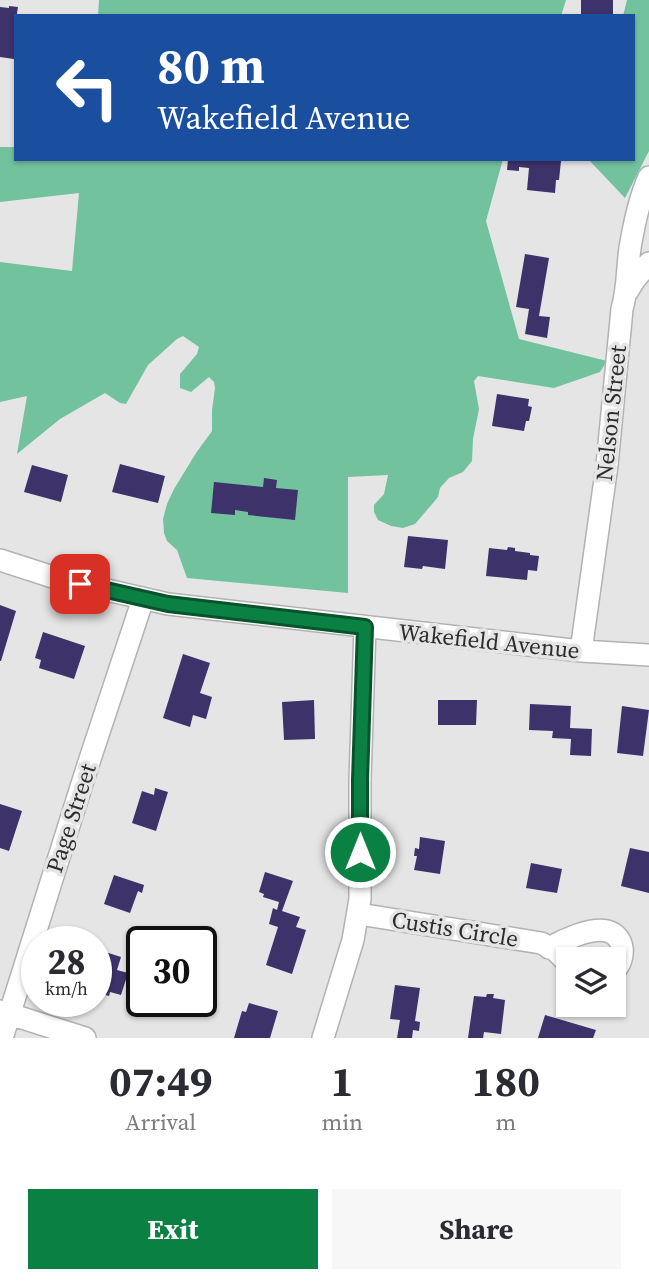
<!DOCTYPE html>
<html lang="en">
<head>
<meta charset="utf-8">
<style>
  :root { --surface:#fff; --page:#f7f7f7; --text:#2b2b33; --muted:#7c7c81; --accent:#0b8043 }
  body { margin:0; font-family:"Source Serif 4",serif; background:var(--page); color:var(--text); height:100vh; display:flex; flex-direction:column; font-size:26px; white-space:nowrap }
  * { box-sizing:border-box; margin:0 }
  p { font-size:23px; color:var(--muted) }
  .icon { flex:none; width:38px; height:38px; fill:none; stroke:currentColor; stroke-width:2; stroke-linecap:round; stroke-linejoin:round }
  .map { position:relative; height:1038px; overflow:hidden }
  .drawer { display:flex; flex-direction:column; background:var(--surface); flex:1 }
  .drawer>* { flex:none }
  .top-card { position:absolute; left:14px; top:14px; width:621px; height:147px; border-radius:0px; box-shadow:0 2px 5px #0004; background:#1a4fa0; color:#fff; overflow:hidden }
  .fabs { position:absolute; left:556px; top:947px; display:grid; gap:14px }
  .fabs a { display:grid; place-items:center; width:70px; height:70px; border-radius:0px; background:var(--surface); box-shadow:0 2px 5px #0004; font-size:35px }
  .speed { position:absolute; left:21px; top:926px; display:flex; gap:14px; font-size:35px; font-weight:700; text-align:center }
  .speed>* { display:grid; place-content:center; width:91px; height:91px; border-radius:50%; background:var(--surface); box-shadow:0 2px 5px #0004; line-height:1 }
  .speed small { font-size:18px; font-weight:400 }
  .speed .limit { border:4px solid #111; border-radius:10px; background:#fff; color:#111 }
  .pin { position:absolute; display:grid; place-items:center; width:60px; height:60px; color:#fff; margin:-30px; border-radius:14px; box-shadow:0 4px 10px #0006 }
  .me { position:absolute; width:77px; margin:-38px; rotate:0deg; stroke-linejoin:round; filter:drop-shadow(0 0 5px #0008) }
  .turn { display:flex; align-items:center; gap:24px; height:147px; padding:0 28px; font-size:32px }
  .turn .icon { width:91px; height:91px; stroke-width:2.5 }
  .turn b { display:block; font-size:49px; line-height:60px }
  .eta { display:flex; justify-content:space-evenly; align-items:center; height:119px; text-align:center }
  .eta b { font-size:42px; font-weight:700; line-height:49px }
  .cta { display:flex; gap:14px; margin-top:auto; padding:14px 28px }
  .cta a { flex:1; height:80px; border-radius:0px; background:var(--accent); color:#fff; font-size:28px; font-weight:700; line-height:80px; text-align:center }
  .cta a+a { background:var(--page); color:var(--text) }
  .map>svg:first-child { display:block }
  .forest { fill:#73c29e }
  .building { fill:#3e326a }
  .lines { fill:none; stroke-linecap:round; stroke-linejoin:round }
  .minor-casing { stroke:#b2b2b4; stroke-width:24 }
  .minor { stroke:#fff; stroke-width:21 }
  .route-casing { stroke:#07532c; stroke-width:18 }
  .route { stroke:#0b8043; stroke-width:12 }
  .labels { text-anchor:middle; stroke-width:7; stroke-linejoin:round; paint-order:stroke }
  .street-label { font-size:23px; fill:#2d2d2e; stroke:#e5e5e6 }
</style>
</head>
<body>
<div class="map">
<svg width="649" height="1038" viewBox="0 0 649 1038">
  <rect width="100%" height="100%" fill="#e5e5e6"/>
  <path class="forest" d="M99,0H566L561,16H98Z
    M627,0H649V151L625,198L588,159H634V16H623Z
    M0,147H16V159H503L486,221L519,339L607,361L600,372L554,388L478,376L474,381L479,409L473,439L472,461L463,472L449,478L440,488L438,497L433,503L415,524L403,528L391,526L378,520L374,512V505L384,494L388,475L348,477V593L187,578L177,550L167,541L164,533L163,519L167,504L174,489L196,453L212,431V410L215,388L214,382L209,377L191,392L180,388V374L197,354L199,347L183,336L177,339L148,365L126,404L120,403L105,393L60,419L17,454L27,396L0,402V262L72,271L79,193L0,202Z"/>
  <path class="building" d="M581,0H613V16H581Z
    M9,6L18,7L15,25L16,52L14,59L0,57V7L9,8Z
    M508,159H558V161H561L559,180H556L555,193L527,190L529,168L519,167V171L507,170Z
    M525,254L549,258L539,316L550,317L547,338L525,334L529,309L516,307Z
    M497,394L529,399L528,406L532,407L529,421H526L524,431L492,426Z
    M120,464L165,476L158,503L112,492Z
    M32,465L68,475L61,502L24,492Z
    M264,478L277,480L276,488L298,490L295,520L248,515V512L235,510V515L211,513L214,482L263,487Z
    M408,536L448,540L445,569L423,566L422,569L404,567Z
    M508,547L515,548V551L530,553V555L539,556L537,571L528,570L527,580L486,576L489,548L507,550Z
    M0,605L16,611L1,661H0Z
    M43,632L85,646L74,679L39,668L41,660L35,658Z
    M183,654L210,663L200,693L212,697L206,719L193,715L190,727L163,718Z
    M314,700L315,739L284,740L282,702Z
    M438,700H477L476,725H438Z
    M530,704L571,706L570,728L592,729L591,756L570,755L571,739L552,738L553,731L529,730Z
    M622,706L649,710L643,756L617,753Z
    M155,788L168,792L156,831L132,823L142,791L154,795Z
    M0,804L22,811L9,851L0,848Z
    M420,837L445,841L440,874L414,870L417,856H414L415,848L419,849Z
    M630,848L649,852V893L621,886Z
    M531,863L562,869L557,893L526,888Z
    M265,872L293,881L282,911L300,917L296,927L306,930L292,974L266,965L278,927L269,924L273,908L277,910L279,902L263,897L264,894L259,892Z
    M114,875L144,885L142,893L138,891L130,913L104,904Z
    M96,949L121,957L117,970L128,973L121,995L110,992L109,996L96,992Z
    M395,985L420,988L415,1021L420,1022L419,1031L413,1030L412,1038H397L400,1020L390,1019Z
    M487,994H494L493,998L505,1000L501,1034L484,1032L483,1038H468L474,996L486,997Z
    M249,1003L278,1011L270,1038H234L242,1011L246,1012Z
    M545,1015L596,1030L593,1038H538Z"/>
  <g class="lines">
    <g class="minor-casing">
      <path id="minor" d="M627,292L635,279L649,263
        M0,560L59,579L168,604L581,651L649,655
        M581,651L607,465L622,309C628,288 627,269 630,248C634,224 639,199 649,177
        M359,914L541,943L555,950L569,964
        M549,948C563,940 591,927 607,931C626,936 626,960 614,971
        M0,1011L85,1038
        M2,1038L88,765L143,599
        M323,1038L353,940L360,899V780L365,627"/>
    </g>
    <use href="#minor" class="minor"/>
  </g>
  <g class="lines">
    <g class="route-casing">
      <path id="route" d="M80,584L168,604L365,627L360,780V852"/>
    </g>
    <use href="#route" class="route"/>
  </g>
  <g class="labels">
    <g class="street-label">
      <text transform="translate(611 413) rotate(-84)" y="8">Nelson Street</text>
      <text transform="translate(489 641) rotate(6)" y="8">Wakefield Avenue</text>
      <text transform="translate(71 818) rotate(-72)" y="8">Page Street</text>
      <text transform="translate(455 929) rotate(9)" y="8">Custis Circle</text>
    </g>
  </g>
</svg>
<div class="fabs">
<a><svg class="icon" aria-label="layers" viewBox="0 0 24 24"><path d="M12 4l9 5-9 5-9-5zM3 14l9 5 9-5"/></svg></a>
</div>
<div class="speed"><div>28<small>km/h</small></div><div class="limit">30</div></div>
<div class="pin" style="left:80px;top:584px;background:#d93025"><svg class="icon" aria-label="arrive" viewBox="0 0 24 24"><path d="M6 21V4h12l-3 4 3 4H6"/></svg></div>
<svg class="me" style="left:360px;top:852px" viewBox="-20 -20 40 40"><circle r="17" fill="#0b8043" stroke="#fff" stroke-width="3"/><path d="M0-11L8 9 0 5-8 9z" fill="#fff"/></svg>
<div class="top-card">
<div class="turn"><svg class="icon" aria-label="left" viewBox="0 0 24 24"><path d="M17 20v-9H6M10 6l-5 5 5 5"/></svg><div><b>80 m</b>Wakefield Avenue</div></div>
</div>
</div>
<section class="drawer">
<div class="eta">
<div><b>07:49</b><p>Arrival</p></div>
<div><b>1</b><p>min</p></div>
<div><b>180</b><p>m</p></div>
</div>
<div class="cta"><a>Exit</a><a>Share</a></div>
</section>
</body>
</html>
